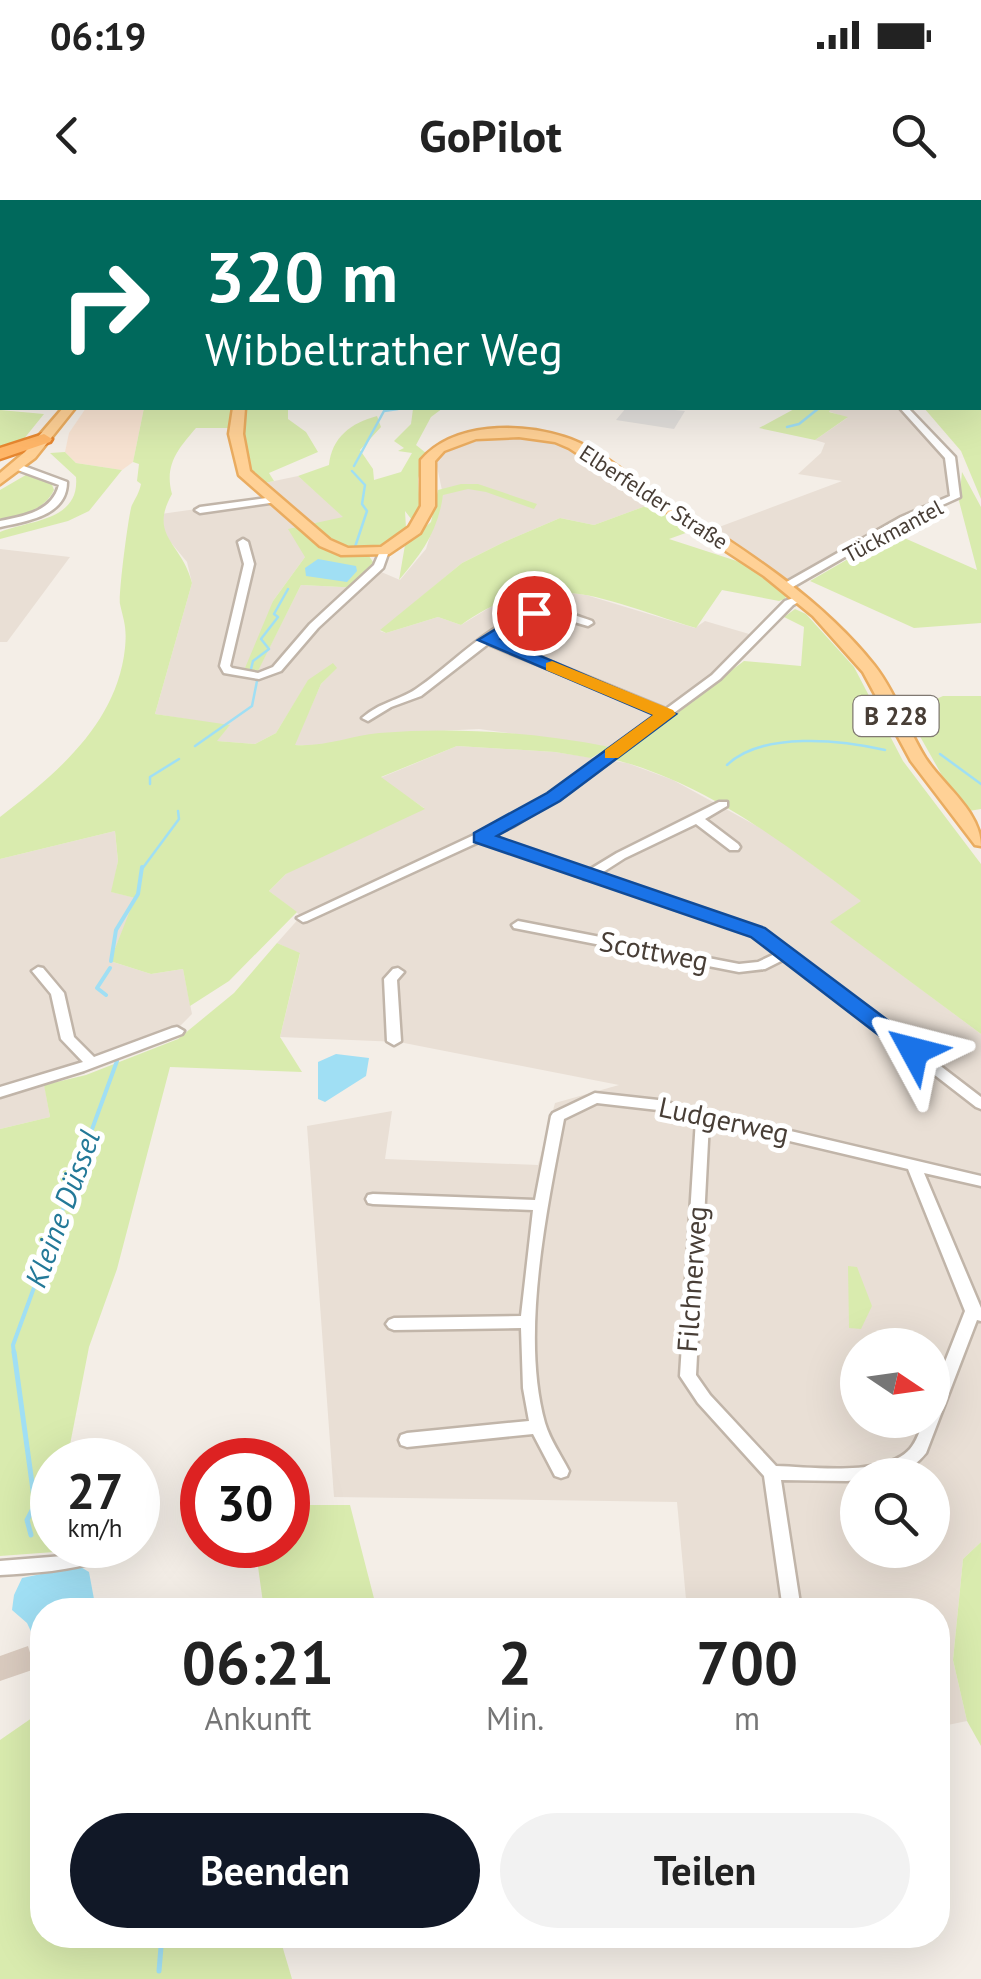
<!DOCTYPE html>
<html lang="de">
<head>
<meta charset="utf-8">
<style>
  :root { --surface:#fff; --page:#f2f2f2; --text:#222; --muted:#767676; --accent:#111827 }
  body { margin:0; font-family:"PT Sans",sans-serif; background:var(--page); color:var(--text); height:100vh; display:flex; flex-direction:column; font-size:38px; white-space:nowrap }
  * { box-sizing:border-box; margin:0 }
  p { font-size:32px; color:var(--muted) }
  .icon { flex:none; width:55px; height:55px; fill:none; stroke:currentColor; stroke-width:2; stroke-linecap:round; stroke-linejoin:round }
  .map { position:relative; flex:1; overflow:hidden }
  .sheet { position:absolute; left:30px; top:1398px; width:920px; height:350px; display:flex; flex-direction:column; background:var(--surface); border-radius:40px; box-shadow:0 10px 40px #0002 }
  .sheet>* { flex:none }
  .top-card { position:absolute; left:0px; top:0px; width:982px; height:210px; box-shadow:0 10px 40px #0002; background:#00695c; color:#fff; overflow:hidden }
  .needle { width:65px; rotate:103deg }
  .controls { position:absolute; left:840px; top:1128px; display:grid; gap:20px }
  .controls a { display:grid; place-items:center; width:110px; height:110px; border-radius:50%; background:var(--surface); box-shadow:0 10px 40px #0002; font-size:50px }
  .speed { position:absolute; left:30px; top:1238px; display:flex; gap:20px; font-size:50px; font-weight:700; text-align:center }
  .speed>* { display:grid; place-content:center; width:130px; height:130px; border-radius:50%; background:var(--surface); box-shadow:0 10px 40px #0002; line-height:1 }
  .speed small { font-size:25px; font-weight:400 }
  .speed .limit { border:15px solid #d22; background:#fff; color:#111 }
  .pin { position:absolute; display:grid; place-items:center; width:85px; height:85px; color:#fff; margin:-42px; border:5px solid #fff; border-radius:50%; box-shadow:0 2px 10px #0007 }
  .me { position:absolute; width:110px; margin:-55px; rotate:308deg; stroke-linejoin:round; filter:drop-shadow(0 0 8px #0008) }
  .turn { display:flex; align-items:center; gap:35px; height:210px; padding:0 40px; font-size:45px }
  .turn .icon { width:130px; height:130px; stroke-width:2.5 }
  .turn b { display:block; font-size:70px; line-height:85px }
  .eta { display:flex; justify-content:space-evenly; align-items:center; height:170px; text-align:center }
  .eta b { font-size:60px; font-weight:800; line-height:70px }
  .cta { display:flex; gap:20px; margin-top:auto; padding:20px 40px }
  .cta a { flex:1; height:115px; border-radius:60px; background:var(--accent); color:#fff; font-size:40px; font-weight:800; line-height:115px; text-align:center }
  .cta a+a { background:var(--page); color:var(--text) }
  .status { display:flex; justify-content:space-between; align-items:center; height:70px; padding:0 50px; background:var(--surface); direction:ltr }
  .status svg { height:28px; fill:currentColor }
  header { display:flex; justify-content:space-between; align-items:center; height:130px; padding:0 40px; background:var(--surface); font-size:45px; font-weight:800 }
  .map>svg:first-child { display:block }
  .residential { fill:#e9dfd5; fill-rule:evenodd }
  .commercial { fill:#f7e2d1 }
  .green { fill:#d9ebae }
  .parking { fill:#e2dfdc }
  .water { fill:#a0dff4 }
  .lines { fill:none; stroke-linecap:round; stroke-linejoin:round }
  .stream-far2 { stroke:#a0dff4; stroke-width:2.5 }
  .stream-far1 { stroke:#a0dff4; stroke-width:4 }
  .stream { stroke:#a0dff4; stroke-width:5 }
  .building { fill:#dacbbf }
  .street-casing { stroke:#c1b5a9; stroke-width:5 }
  .secondary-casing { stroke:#dabe97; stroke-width:25 }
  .primary-casing { stroke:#eaac60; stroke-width:5 }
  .highway-casing { stroke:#e68730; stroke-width:5 }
  .street { fill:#fff; fill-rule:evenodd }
  .secondary { stroke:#ffe9c7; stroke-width:20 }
  .primary { fill:#ffd196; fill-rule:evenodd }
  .highway { fill:#ffb668; fill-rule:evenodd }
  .route { fill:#1a73e8; stroke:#114b97; stroke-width:2.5 }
  .slow { fill:#f59e0b }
  .labels { text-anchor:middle; stroke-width:10; stroke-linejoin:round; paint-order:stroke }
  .far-street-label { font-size:22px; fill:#483e36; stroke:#fff }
  .shield { fill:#fff; stroke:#7f7872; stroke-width:2.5 }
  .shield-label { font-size:25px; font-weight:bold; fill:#483e36 }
  .street-label { font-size:28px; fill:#483e36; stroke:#fff }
  .water-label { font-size:30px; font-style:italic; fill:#237998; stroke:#fff }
</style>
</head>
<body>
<div class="status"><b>06:19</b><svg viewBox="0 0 49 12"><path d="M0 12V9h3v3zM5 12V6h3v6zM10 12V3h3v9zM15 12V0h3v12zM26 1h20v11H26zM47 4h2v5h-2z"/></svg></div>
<header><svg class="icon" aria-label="back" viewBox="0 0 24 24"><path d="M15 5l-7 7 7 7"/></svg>GoPilot<svg class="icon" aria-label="search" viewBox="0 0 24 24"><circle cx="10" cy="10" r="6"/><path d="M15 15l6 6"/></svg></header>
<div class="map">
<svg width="981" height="1779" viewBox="0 0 981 1779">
  <rect width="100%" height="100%" fill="#f4eee7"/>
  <path class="residential" d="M831,208H899L946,259L949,296L791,381L711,330L842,281L798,274L821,253L825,243L815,240L847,218L828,211Z
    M505,238L548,239L570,249L651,304L594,325L560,318L504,342L462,363L380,431L386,433L438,417L461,425L507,397L547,390L586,395L695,428L705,421L756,436L698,487L610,547L479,529L375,534L317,546L294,545L321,484L336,468L308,481L276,533L255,544L216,541L229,526L155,514L192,383L187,362L163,333L161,314L274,298L260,284L298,276L344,317L305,357L273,401L258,470L301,385L362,388L379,371L400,380L426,349L443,295L436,262L446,249L470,240Z
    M0,349L70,357L7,442H0Z
    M457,546L555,552L627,563L673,580L773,635L862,701L831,722L981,834V1342L963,1359L953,1460L967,1521L938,1527V1410H687L677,1302L334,1297L307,926L392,911L385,959L538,965L555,903L619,885L399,842L280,837L300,754L277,743L301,716L269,691L286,674L317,657L424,608L380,578ZM858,1145H932V1220H858ZM858,1275H932V1350H858Z
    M115,631L118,661L112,692L136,698L110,761L151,774L183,769L192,814L179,827L43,877L50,917L0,929V659Z"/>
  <path class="commercial" d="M86,208H144L133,262L122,270L76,263L65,252L69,233Z"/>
  <path class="green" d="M980,168L981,171V299L961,251L924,208H980Z
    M144,208H288V219L306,232L318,252L269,273L274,281L260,284L246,270L239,228H196C178,249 164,265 172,294C148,337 182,342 192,383L155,514L230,525L217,541L255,544L276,533L308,480L333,463L337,468L321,484L295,545C325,547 350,536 379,533C457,527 533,532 610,547L591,558L555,552L457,546L381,577L425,609L286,674L269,691L297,712L229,781L190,806L183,769L151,774L110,761L135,698L111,692L118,661L115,631L0,659V617C56,574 117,524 125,448C127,427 124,422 120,404C118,396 129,310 132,305C136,297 139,293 141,284L137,281L139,264L133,262Z
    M443,208L431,217L416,245L426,253L418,279L420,310L415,324L405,311L406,328L388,343L365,350L379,371L362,388L301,385L258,471L245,468L273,401L305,357L288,329L343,317L298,276L329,265C332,237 351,223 377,216L381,227L360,250L373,269L374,280L401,272L412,253L398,251L404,248L394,241L411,224L413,209Z
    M796,208H831L829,212L848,217L815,240L759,228Z
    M0,210L44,214L23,240L0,251Z
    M65,252L76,263L122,270L89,311L68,321L0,339V332C30,320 80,321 76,277L50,253Z
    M31,272L51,282L54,290C44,311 21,315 0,321V290Z
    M962,272L981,307V423L914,428L810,381L893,333L977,370L959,301Z
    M461,284H478L537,304L534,309L486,292L468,289L443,295C438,331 422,353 399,380L405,345L431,322L438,290Z
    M651,304L694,330L669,339L746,364L787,394L785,399L779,401L722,390L696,428C606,401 545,364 461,425L438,417L386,433L380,430L462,363L504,342L560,318L594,325Z
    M795,409L806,414L854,467L903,561L981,664V834L830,722L861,701C785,644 705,582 612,559L744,461L801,466L804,427L784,417Z
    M943,496H981V609L969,611L944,579L904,508L914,509Z
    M277,743L300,753L280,837L302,872L170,867L117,1069L89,1147L67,1260H52V1345H84L81,1350L0,1356V929L50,917L44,885L86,875L178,839L234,793Z
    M848,1066L857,1067L872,1106L861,1129L849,1128Z
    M288,1305H350L377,1410H264L255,1345H288Z
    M981,1342V1546L967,1521L953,1460L963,1359Z
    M42,1511V1735H279L292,1779H0V1540Z"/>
  <path class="parking" d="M626,208H655L685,211L674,229L616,220Z"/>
  <path class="water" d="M318,359L356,366L357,371L347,382L306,376L305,368Z
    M336,854L369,858L366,876L325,902L318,899V862Z
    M79,1366L89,1372L96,1410H42V1455L27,1423L12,1410L14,1395L22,1378Z"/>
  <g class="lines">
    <path class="stream-far2" d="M787,227L799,224L819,208
      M354,266L384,211L398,209
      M352,271L365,285L362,304L367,311L355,347
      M250,473L253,461L269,449L261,439L278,417L274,414L288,389
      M195,546L252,506L257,481
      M940,554L981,584
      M727,565C762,531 842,540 885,550
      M150,584V577L179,559
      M142,669L179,619L178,611"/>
    <path class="stream-far1" d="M111,761L116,730L138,694L142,667
      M106,795L97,788L110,768
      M14,1154L13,1145L117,861"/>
    <path class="stream" d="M14,1152L35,1305L27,1320L31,1335
      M159,1771L162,1735"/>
  </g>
  <path class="building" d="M28,1446L35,1469L0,1481V1456Z"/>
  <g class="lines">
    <g class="street-casing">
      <path id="street" d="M0,168L2,169V174H0Z
        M900,208H908L955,257L960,297L907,321L791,388H783V384L901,317L950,296L945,258Z
        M15,265H21L67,282C67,316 27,321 0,327V321C24,316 52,312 59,285L15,269Z
        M274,297L279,300L277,302L200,313L195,310L200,307Z
        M243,339L248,342L254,364L230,466L232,468L258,473L273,467L310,424L374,365L381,349L389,351L383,368L318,428L281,471L259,479L224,473L220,466L244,364L238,342Z
        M801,395L806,398L793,405L720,479L557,599L514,626L491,636L589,670L617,653L719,602H727V606L705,619L738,644L740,647L738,650H730L696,624L625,658L600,674L762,729L981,897V909L976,907L785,759L765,769L739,772L514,728L512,725L518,721L739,764L758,762L777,753L754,735L591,679H584L582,676L481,641L307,721L303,722L297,718L506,620L549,595L659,514L488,444L421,496L391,507L368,521L362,518C380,502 398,501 416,489C454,464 499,411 547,410C562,410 577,416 592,421L593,423L588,426C546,413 532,415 495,439L666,509L712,475L785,401Z
        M38,767L43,768L64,793L74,837L94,857L172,828L177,827L184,831L182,834L84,871L0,897V887L83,862L61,839L51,794L32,771Z
        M398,768L404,772L397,780L401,841L394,845L387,841L384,779L393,769Z
        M595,893L658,900L698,910L703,908L710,912L981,976V986L924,973L981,1108V1121L977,1120L926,1253C908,1276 884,1275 858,1275V1280L847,1281L781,1280L801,1410H783L764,1276L698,1203L680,1176L696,919L658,910L597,903L564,919C547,1009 520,1134 545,1223C550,1240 561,1255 569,1271L567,1276L561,1278L555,1276L533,1234L407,1247L401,1245L399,1240L401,1235L407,1233L529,1221L523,1188L521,1128L394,1130L389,1128L386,1124L389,1120L394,1118L521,1116L533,1010L373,1004L368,1003L366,999L368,995L373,994L535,1000L551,916L553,913ZM709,922L908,969L965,1111L932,1195V1220H924C920,1230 917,1241 910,1249C885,1277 811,1267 776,1266L710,1195L696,1175Z
        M96,1348L102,1350L105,1355L102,1360C69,1371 35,1373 0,1375V1361L63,1356Z"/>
    </g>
    <g class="secondary-casing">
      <path id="secondary" d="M258,2L260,0"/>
    </g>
    <g class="primary-casing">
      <path id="primary" d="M17,0H29L30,2H19Z
        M63,208H75L35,258L0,284V273L25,252Z
        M233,208H245L243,234L250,271L330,340L348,348L381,347L409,327L421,306V260C454,222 519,223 564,237C594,246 622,271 648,288C729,341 813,389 874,465C896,493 907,529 926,559C944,586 981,612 981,646L975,645L911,561L863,472L813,416L764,376L569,248L555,242L519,237L476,239L444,251L435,261V306L420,333L389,354L341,355L320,346L239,275L229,234Z"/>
    </g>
    <g class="highway-casing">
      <path id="highway" d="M44,234L52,239L50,242L0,259V248Z"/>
    </g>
    <use href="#street" class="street"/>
    <use href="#secondary" class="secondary"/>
    <use href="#primary" class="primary"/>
    <use href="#highway" class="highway"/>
  </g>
  <path class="route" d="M528,409L543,413L501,439L676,514L560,601L497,636L765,728L922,846L925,851L922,856H906L751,737L474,642V633L547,593L654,515L478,440Z"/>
  <path class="slow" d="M552,461L673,510L676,514L618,558H605V550L653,515L546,470V463Z"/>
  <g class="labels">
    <g class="far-street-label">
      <text transform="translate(654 297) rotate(33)" y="8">Elberfelder Straße</text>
      <text transform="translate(893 331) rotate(-28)" y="8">Tückmantel</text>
    </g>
    <rect class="shield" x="853.5" y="496" width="85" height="40" rx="8"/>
    <g class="shield-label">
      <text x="896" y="525">B 228</text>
    </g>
    <g class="street-label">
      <text transform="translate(654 751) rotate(11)" y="10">Scottweg</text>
      <text transform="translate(724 920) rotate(12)" y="10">Ludgerweg</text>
      <text transform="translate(692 1079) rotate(-86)" y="10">Filchnerweg</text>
    </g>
    <g class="water-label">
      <text transform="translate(63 1009) rotate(-70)" y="10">Kleine Düssel</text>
    </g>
  </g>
</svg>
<div class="controls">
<a><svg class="needle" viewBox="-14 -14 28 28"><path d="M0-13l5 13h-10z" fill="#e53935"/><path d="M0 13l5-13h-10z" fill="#767676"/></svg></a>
<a><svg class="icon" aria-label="search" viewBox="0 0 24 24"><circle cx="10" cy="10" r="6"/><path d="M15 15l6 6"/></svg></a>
</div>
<div class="speed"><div>27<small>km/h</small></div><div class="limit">30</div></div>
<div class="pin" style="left:534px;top:413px;background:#d93025"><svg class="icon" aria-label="arrive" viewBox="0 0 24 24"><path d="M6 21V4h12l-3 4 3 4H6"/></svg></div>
<svg class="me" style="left:914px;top:851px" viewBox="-20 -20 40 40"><path d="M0-17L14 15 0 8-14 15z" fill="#1a73e8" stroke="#fff" stroke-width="4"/></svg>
<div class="top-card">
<div class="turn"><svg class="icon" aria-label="right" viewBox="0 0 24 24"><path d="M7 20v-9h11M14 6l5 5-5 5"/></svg><div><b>320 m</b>Wibbeltrather Weg</div></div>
</div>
<section class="sheet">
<div class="eta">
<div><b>06:21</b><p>Ankunft</p></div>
<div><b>2</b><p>Min.</p></div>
<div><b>700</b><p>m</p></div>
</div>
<div class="cta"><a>Beenden</a><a>Teilen</a></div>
</section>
</div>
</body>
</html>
